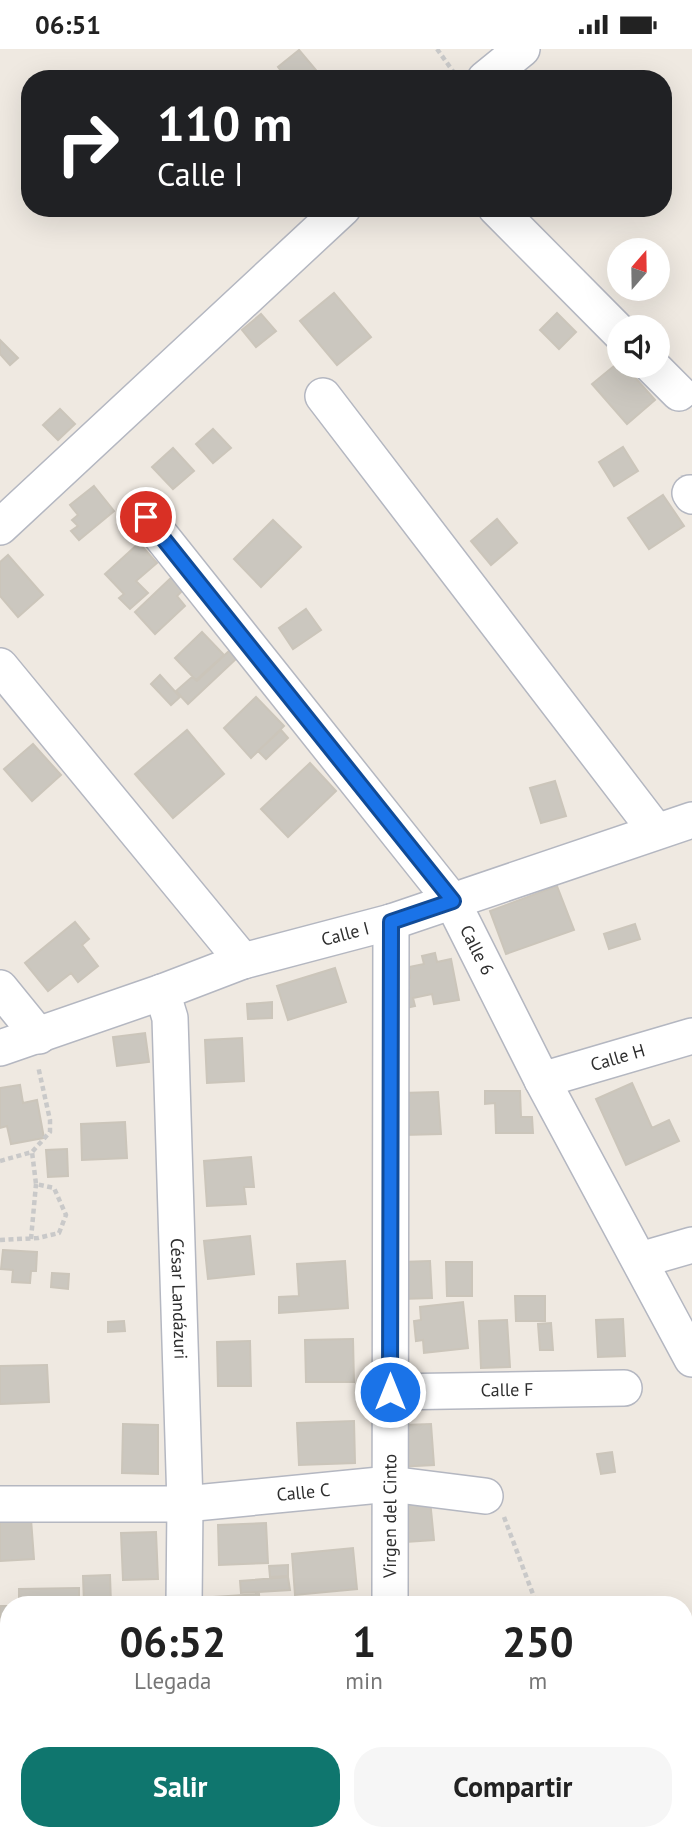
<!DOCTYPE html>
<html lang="es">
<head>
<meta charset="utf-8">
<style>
  :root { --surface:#fff; --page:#f6f6f6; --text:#222; --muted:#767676; --accent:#0f766e }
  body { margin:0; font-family:"PT Sans",sans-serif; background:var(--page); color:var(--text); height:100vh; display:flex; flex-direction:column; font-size:26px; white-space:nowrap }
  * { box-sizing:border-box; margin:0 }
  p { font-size:23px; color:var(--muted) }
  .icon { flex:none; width:38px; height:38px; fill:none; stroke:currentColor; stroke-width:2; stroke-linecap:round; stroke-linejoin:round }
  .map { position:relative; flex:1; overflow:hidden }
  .sheet { position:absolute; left:0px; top:1547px; width:693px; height:245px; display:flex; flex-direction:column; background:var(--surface); border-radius:28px 28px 0 0; box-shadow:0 7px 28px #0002 }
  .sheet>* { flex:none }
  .guide { position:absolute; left:21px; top:21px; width:651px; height:147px; border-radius:28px; box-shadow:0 7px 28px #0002; background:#202124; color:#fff; overflow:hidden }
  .needle { width:46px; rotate:20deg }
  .buttons { position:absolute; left:607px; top:189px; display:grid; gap:14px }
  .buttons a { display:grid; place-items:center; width:63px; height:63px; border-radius:50%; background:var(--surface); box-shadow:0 7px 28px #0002; font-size:35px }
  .pin { position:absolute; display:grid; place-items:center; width:60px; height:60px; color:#fff; margin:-30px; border:4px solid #fff; border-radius:50%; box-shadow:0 2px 7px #0007 }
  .me { position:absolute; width:77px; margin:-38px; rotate:0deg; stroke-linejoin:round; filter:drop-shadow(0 0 5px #0008) }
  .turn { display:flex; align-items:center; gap:24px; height:147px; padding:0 21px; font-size:32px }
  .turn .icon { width:91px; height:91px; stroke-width:2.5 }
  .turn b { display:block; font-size:49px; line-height:60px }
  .eta { display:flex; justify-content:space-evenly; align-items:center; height:119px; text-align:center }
  .eta b { font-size:42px; font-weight:600; line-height:49px }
  .cta { display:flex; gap:14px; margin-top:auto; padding:14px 21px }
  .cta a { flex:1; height:80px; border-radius:28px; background:var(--accent); color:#fff; font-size:28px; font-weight:600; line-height:80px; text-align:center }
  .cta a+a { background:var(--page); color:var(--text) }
  .status { display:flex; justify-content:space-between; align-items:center; height:49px; padding:0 35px; background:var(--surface); direction:ltr }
  .status svg { height:19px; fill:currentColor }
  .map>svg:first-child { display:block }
  .building { fill:#cbc7bf; stroke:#cbc5ba; stroke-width:2 }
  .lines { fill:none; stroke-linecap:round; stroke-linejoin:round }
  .minor-casing { stroke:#b4b7c1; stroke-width:38 }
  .path { stroke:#c9c9c9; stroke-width:4.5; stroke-dasharray:5 3.5; stroke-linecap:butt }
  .minor { stroke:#fff; stroke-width:35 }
  .route-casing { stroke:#114b97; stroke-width:18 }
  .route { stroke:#1a73e8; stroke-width:12 }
  .labels { text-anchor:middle; stroke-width:6; stroke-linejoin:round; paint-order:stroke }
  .street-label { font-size:18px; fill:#2e2e2e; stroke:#fff }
</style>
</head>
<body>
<div class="status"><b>06:51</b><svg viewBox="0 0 49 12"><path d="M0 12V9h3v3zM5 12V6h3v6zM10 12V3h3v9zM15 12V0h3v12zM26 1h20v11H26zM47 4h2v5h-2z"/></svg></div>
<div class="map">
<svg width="692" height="1792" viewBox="0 0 692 1792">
  <rect width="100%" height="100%" fill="#efe9e1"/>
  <path class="building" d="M299,1L316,21L305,30H287L278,18Z
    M334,244L371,288L337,316L300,272Z
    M557,264L576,283L559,300L540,281Z
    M261,265L276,282L256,298L242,281Z
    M0,291L18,309L10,316L0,305Z
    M620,312V317H625L655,351L627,375L592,335Z
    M60,360L75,375L58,391L43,376Z
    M213,380L231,399L213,414L196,395Z
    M623,398L638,422L614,437L599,413Z
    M173,399L194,422L173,440L152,418Z
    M94,437L114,462L79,491L71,482L78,477L72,471L78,466L70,456Z
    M663,446L684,477L649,500L628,469Z
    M497,470L517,494L491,516L471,492Z
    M273,471L301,498L261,538L234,510Z
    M139,494L157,514L136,532L148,544L130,560L119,549L124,545L105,525Z
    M8,506L43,546L18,568L0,547V513Z
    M173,527L185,539L177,547L185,557L155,585L135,563Z
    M306,560L321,581L293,600L279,579Z
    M202,583L224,606L196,631L175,609Z
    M229,602L236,610L188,655L176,642L192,628L197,632Z
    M160,626L180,648L171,656L151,635Z
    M256,648L284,677L251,709L224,679Z
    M187,681L224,725L173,769L135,725Z
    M281,681L288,689L266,710L258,702Z
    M33,695L61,726L32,752L4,720Z
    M310,714L336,742L288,788L261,760Z
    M555,732L566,767L541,774L530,739Z
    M557,837L574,881L506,905L490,862Z
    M75,873L89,890L82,896L98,917L78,933L71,924L48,942L25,914Z
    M635,875L640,890L609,900L604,885Z
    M435,904L437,913L451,910L459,951L434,955L432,945L413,949L415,957L397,961L392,932L410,929L409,918L424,915L422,907Z
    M335,919L346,953L288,971L277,937Z
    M272,953V969L248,970L247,955Z
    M145,984L149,1013L117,1017L113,988Z
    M242,989L244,1032L207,1034L205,991Z
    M632,1034L652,1079L669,1071L679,1092L626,1116L596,1050Z
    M20,1036L23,1054L37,1051L44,1089L11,1095L7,1077L0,1079V1039Z
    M485,1042H520L521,1068H532L533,1084H496L495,1054L485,1055Z
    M438,1043L441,1085L403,1086L401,1044Z
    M125,1073L127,1109L82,1111L81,1075Z
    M67,1100L68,1127L48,1128L46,1101Z
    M251,1108L254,1138H244L246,1155L207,1157L204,1112Z
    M250,1187L254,1225L208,1230L204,1192Z
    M3,1201L37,1203L36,1222H31L30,1234L12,1233L13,1221L1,1220Z
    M345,1212L348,1259L279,1264V1248L299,1247L297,1215Z
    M430,1212L432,1249L401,1250L400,1213Z
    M446,1213H472V1247H447Z
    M52,1224L69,1225L68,1240L51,1238Z
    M515,1247H545V1272H516Z
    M463,1253L468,1299L424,1304L423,1291L416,1292L414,1272L421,1271L420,1258Z
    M623,1270L625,1307L598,1308L596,1271Z
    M507,1271L510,1318L481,1319L479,1272Z
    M124,1272L125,1282L108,1283V1273Z
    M551,1274L553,1301H540L538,1275Z
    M353,1290L354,1333H306L305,1291Z
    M250,1292L251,1337H218L217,1293Z
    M47,1316L49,1353L0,1355V1317Z
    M354,1372L355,1414L299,1416L297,1374Z
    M123,1375L158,1376V1425L122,1424Z
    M431,1375L434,1416L397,1418L404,1376Z
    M612,1403L615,1423L601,1425L597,1405Z
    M430,1451L434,1491L406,1493L402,1454Z
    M31,1470L34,1510L0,1512V1472Z
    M266,1474L268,1514L219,1516L218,1476Z
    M156,1483L158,1530L123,1531L121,1484Z
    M353,1499L357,1540L295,1546L292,1505Z
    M288,1516V1527L270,1528L269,1517Z
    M110,1526L111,1555H84L83,1527Z
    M288,1528L290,1541L241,1544L240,1532Z
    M79,1539V1555L19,1556V1540Z
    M259,1545L260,1556H215L214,1548Z
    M0,1557H9V1586L0,1585Z
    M3,1640L9,1641V1669H2Z
    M85,1783H123V1789H85Z
    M490,1783H542L543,1792H490Z
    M603,1783H644V1792H629L628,1784L603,1785Z"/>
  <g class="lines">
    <g class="minor-casing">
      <g id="minor">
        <path d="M485,30L522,0"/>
        <path d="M496,159L620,284"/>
        <path d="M652,317L679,344"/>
        <path d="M323,347L656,782"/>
        <path d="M690,444L692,447"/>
        <path id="s1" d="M146,468L452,852L542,1031L692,1310"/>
        <path d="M0,478L343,159"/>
        <path d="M0,617L243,912"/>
        <path d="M0,939L39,987"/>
        <path id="s2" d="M162,943L170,969L185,1455L184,1556"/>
        <path id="s3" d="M0,999L162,943L243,912L391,873L692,771"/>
        <path id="s4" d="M542,1031L692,987"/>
        <path d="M640,1211L692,1196"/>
        <path id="s5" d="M390,1343L624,1339"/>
        <path id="s6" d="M0,1455H185L390,1435L485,1447"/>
        <path id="s7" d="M390,1556L391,873"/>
        <path d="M0,1730H9"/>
        <path d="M183,1783V1792"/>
        <path d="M577,1783V1792"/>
        <path d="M389,1792V1783"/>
      </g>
    </g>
    <path class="path" d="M437,0L455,25
      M0,1112L32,1103L50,1083V1071L38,1017
      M31,1190L36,1135
      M0,1191L38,1189L59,1184L66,1166L54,1139L36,1135L32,1103
      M504,1468L537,1556
      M684,1731L692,1744"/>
    <use href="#minor" class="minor"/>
  </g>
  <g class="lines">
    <g class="route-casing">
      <path id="route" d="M146,468L453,852L391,873L390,1343"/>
    </g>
    <use href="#route" class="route"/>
  </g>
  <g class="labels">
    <g class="street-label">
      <text dy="6" stroke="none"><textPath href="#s3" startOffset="364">Calle I</textPath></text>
      <text dy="6" stroke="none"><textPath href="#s1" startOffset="546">Calle 6</textPath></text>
      <text dy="6" stroke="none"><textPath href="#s4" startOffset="79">Calle H</textPath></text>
      <text dy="6" stroke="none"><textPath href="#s2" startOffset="308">César Landázuri</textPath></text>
      <text dy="6" stroke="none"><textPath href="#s5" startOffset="117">Calle F</textPath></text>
      <text dy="6" stroke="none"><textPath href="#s6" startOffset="304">Calle C</textPath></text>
      <text dy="6" stroke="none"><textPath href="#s7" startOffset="89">Virgen del Cinto</textPath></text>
    </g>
  </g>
</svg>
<div class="buttons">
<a><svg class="needle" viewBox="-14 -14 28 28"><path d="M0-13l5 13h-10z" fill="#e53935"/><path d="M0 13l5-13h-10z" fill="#767676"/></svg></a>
<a><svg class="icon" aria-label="sound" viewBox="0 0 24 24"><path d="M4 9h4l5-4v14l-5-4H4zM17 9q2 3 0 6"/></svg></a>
</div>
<div class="pin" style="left:146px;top:468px;background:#d93025"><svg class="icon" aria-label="arrive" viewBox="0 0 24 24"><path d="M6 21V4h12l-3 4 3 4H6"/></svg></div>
<svg class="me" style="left:390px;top:1343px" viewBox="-20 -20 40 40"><circle r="17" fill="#1a73e8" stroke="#fff" stroke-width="3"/><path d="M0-11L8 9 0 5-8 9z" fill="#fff"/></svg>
<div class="guide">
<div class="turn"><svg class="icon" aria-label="right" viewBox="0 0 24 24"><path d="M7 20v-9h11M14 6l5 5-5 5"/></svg><div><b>110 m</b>Calle I</div></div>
</div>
<section class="sheet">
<div class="eta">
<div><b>06:52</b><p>Llegada</p></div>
<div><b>1</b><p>min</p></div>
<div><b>250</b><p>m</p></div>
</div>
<div class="cta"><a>Salir</a><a>Compartir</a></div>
</section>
</div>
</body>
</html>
